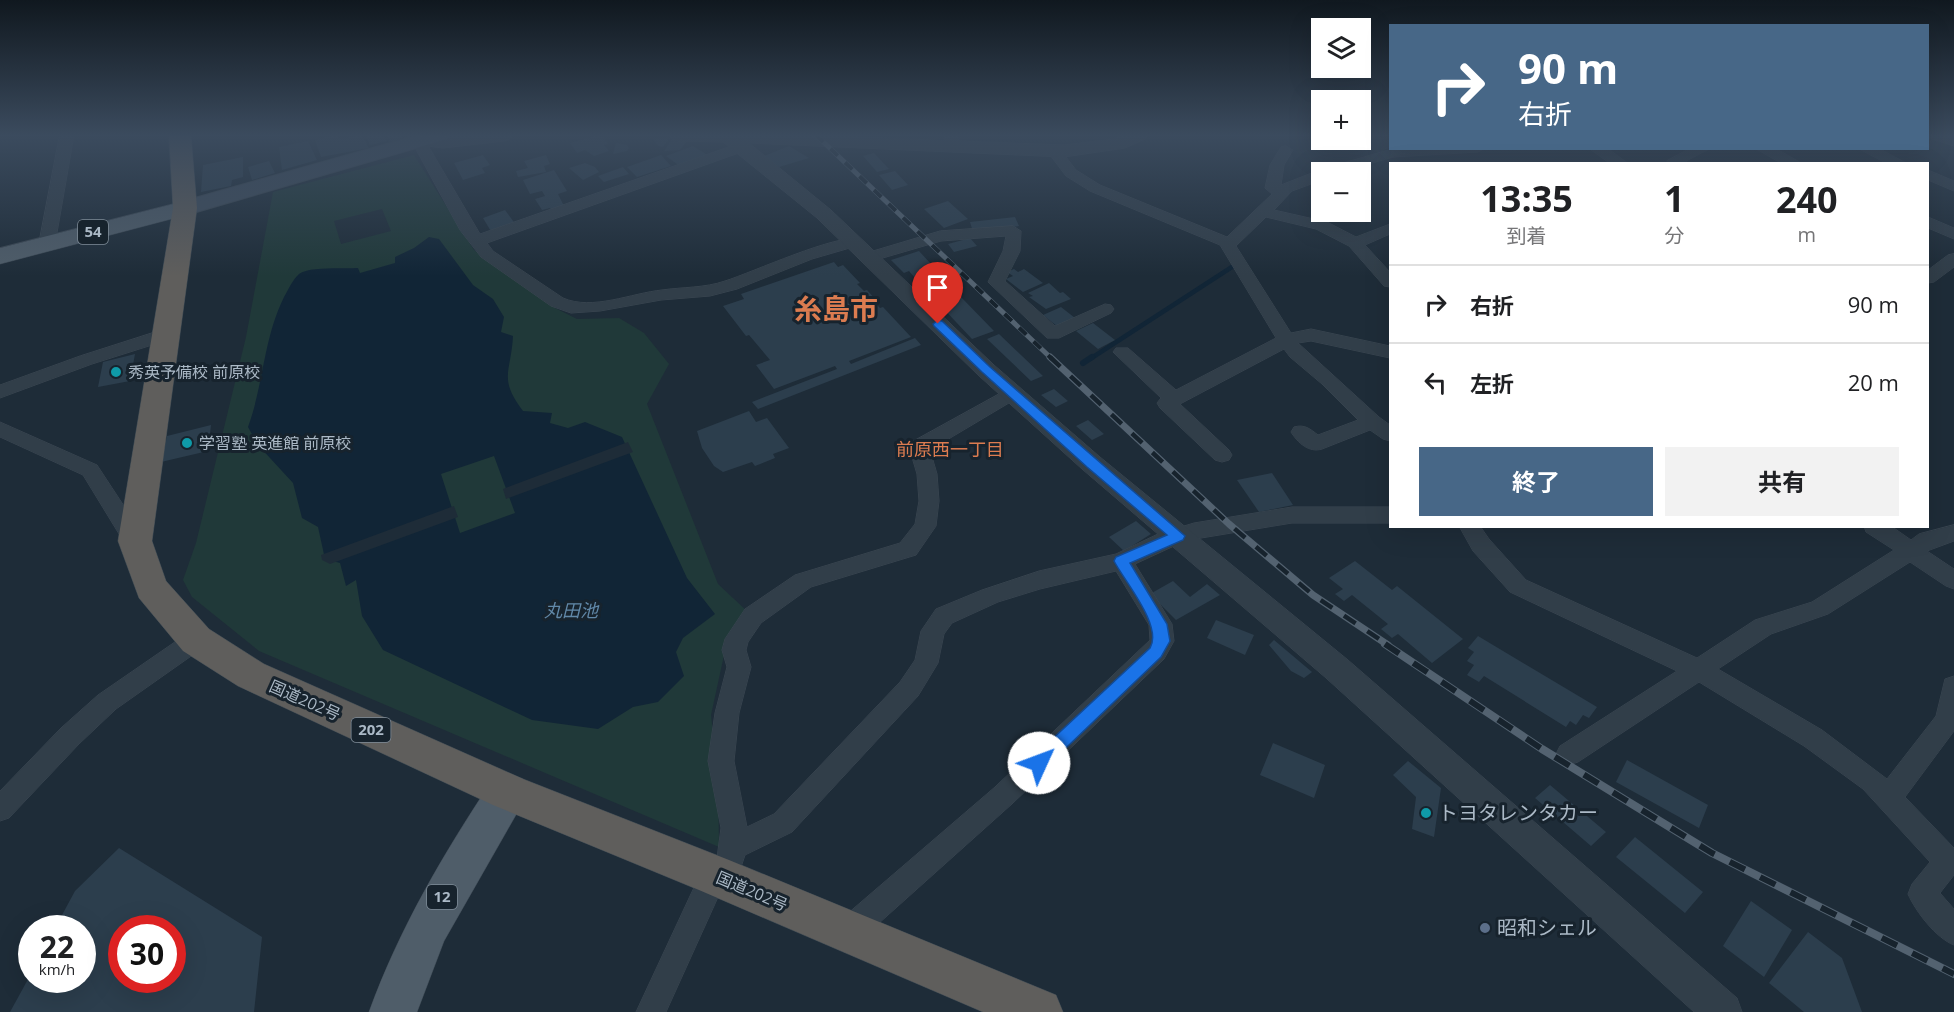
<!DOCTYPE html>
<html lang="ja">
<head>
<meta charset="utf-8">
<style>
  :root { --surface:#fff; --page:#f2f2f2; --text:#202124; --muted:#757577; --line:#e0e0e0; --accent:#476787 }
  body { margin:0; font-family:"Open Sans","Noto Sans JP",sans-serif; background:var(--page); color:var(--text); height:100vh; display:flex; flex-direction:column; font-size:22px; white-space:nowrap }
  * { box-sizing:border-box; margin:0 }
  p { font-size:20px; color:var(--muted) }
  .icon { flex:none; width:33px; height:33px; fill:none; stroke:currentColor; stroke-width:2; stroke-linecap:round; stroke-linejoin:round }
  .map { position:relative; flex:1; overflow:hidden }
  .details { position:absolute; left:1389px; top:162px; width:540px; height:366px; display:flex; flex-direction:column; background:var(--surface); border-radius:0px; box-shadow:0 6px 24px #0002 }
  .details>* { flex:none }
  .hud { position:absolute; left:1389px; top:24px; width:540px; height:126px; border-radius:0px; box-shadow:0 6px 24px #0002; background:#476787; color:#fff; overflow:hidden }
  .buttons { position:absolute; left:1311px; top:18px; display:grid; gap:12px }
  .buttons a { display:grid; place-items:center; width:60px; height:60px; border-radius:0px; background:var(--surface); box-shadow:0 6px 24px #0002; font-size:30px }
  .speed { position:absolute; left:18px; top:915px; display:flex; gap:12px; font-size:30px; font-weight:700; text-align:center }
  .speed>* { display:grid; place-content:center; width:78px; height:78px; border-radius:50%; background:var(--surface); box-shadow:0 6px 24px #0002; line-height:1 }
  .speed small { font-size:15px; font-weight:400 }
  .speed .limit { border:9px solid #d22; background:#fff; color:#111 }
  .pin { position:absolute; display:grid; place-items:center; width:51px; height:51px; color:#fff; margin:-62px -26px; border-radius:50% 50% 50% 0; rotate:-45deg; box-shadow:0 0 6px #0007 }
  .pin .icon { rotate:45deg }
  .me { position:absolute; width:66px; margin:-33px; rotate:47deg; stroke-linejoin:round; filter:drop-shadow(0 0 4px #0008) }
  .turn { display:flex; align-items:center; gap:21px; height:126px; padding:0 30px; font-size:27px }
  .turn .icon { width:78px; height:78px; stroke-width:2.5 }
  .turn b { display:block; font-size:42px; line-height:51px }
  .eta { display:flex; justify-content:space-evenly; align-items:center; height:102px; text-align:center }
  .eta b { font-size:36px; font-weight:700; line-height:42px }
  .cta { display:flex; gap:12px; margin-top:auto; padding:12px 30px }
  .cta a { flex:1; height:69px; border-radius:0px; background:var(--accent); color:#fff; font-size:24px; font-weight:700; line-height:69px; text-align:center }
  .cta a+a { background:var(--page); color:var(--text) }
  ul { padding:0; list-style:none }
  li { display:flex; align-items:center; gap:18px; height:78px; padding:0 30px; border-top:2px solid var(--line) }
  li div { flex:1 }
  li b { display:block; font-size:22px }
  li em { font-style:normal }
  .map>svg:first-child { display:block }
  .green { fill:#203939; fill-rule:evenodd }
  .water { fill:#112536; fill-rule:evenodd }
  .pier { fill:#1e2c38 }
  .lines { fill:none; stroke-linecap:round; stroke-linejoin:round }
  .stream-far1 { stroke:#112536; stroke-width:4.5 }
  .stream { stroke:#112536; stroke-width:6 }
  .building { fill:#2c3e4d; fill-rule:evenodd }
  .minor-casing { stroke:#3b4752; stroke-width:1 }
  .tertiary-casing { stroke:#3b4752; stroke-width:1 }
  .secondary-casing { stroke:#3b4752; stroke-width:2 }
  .primary-casing { stroke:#3b4752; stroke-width:1 }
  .trunk-casing { stroke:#3c4953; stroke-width:1 }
  .minor { fill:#313e49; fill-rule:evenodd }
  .tertiary { fill:#313e49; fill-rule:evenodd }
  .secondary { fill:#3f4d5c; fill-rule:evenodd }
  .primary { fill:#4f5d69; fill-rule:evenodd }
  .trunk { fill:#5f5e5c; fill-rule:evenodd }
  .rail-far2-casing { stroke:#536270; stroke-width:5 }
  .rail-far1-casing { stroke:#536270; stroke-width:7 }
  .rail-casing { stroke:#536270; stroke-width:8 }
  .rail-far2 { stroke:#17232d; stroke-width:4; stroke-dasharray:10; stroke-linecap:butt }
  .rail-far1 { stroke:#17232d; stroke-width:4.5; stroke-dasharray:14; stroke-linecap:butt }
  .rail { stroke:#17232d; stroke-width:6; stroke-dasharray:17; stroke-linecap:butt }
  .route { fill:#1a73e8; stroke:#114b97; stroke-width:1.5 }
  .culture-dot { fill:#0f9aa8; stroke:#17232d; stroke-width:2 }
  .service-dot { fill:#5c6f8a; stroke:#17232d; stroke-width:2 }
  .labels { text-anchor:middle; stroke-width:6; stroke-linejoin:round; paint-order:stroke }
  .shield { fill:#17232d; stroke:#7f8c98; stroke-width:1.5 }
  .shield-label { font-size:15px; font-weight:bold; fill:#abb9c6 }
  .poi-label { font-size:16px; fill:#abb9c6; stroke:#17232d; text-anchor:start }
  .street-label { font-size:16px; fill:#abb9c6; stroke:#17232d }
  .neighbourhood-label { font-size:18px; fill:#dc7c50; stroke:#17232d }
  .water-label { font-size:18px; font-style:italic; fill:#6188a8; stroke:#17232d }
  .near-poi-label { font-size:20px; fill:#abb9c6; stroke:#17232d; text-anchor:start }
  .town-label { font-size:28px; font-weight:bold; fill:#dc7c50; stroke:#17232d }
</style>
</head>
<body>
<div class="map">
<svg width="1954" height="1012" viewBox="0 0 1954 1012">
  <rect width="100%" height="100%" fill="#1e2c38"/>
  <path class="green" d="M414,155L474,250L555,308L577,319L619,318L644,333L669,364L647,404L718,584L749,613L726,646L711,715L718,781L719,847L259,651L192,597L183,580L196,543L246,337L273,192ZM382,209L391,231L341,244L334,221Z"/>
  <path class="water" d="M429,237L439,239L473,285L493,299L504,317L501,332L513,336C511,373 498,378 523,411L552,413L550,423L568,428L585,422L622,437L687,578L715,614L683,638L676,652L684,676L658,702L633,707L598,729L532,720L383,650L362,616L356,580L346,586L340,563L325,559L318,527L302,518L293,483L258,445L248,427C264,383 263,340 284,297C288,290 293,279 299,274C309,266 344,269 358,268L360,273L395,263V257L414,248ZM494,456L515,513L460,533L441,474Z"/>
  <path class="pier" d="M628,442L633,452L506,499L503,489Z
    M454,506L458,517L330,564L322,560L321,555Z"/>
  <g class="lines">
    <path class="stream-far1" d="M1090,359L1235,265"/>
    <path class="stream" d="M1083,363L1092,357"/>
  </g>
  <path class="building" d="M336,135L339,139L362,135L369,148L321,157L315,140Z
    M365,135H383L387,141L370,145Z
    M386,135H401L404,138L390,142Z
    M596,136L603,137L608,144L604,145L609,151L594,156L585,150L577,153L570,143Z
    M653,138L669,139L663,147L658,146Z
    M672,139L688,140L680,150L664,151Z
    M308,141L317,160L282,170L279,147Z
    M616,143L627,145L629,148L627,151L613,154Z
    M693,146L709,156L681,167L666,156Z
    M789,146L809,158L779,167L764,156Z
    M874,153L889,169L877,172L863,156Z
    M483,155L490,165L482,168L485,173L463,180L454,163Z
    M546,155L550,164L544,166L546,172L518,177L516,171L528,168L524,161Z
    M661,155L671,166L637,177L627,167Z
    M243,157V177L232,180L231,186L201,192L203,165Z
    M269,161L275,173L252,180L248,167Z
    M585,163L595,167L599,172L583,180L569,168Z
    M623,167L629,174L604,182L598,176Z
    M554,170L567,191L558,194L565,208L552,212L550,208L542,210L535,199L545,196L542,191L530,194L523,180Z
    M895,171L908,185L892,190L879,175Z
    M948,201L968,219L944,228L924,209Z
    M505,210L516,225L492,233L483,218Z
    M1015,217L1019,226L973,232L970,222Z
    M970,238L977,246L954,252L948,244Z
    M919,251L943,277L920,284L909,271L904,273L891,260Z
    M834,262L838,267L843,265L860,283L857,284L864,291L867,290L876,300L873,301L880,308L883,307L911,337L849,361L851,364L915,338L921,345L758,409L752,402L837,369L835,366L774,389L756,365L770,360L749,335L746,336L723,306L744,299L741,294Z
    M1014,269L1018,272L1024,269L1043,283L1023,292L1006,279L1013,276L1007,272Z
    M945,281L950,286L935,292L930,287Z
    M1049,283L1060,293L1063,292L1071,299L1046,309L1029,297L1033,296L1028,293Z
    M961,297L994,331L972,339L940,305Z
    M1061,307L1075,318L1058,327L1043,315Z
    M1093,323L1115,340L1098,349L1076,331Z
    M999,334L1043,376L1031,381L987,339Z
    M135,354L130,381L98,387L103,362Z
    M1054,389L1068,401L1056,407L1041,395Z
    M749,411L756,422L767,418L789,448L773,454L775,458L755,466L752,462L723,472L714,466L702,448L697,431Z
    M1088,420L1104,434L1092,440L1076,426Z
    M211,425L208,451L161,462L167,436Z
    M1272,473L1293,505L1259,512L1237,480Z
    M1136,521L1151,534L1124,551L1109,537Z
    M1355,561L1392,590L1397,586L1463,639L1432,663L1398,634L1392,638L1381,629L1388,624L1352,595L1344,601L1335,594L1343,589L1329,578Z
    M1173,581L1190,597L1207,584L1220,595L1176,620L1150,594Z
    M1216,620L1254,635L1245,655L1207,638Z
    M1478,636L1597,707L1589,718L1583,715L1576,725L1570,721L1566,727L1484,676L1479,682L1467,675L1474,665L1467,661L1474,652L1468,648Z
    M1274,640L1312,672L1304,678L1291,671L1269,645Z
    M1273,743L1325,765L1314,798L1260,775Z
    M1627,760L1708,805L1699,828L1616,782Z
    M1408,761L1441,788L1434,837L1412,829L1416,797L1393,775Z
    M1550,785L1606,832L1591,846L1535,798Z
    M1635,837L1703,892L1685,913L1616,857Z
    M119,848L262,937L254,1012H10L32,972V980H82V928H55L75,891ZM122,928H172V980H122Z
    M1751,901L1792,930L1764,977L1723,946Z
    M1808,932L1842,958L1862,1012H1804L1769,983Z"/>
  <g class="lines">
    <g class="minor-casing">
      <path id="minor" d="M60,135H74L55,244L47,249L39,244Z
        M405,135H420L423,137L480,234L737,144H747L749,147L747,150L487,243L493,251L563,298C592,311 632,293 662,290C683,287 705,288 725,281C751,273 838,233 860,239L862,242L860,245L812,259L737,289L710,296L661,300L600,311L571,313L551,306L481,257L460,230L412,142Z
        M946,135H960L954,150H944L942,147Z
        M1928,135H1947L1954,137V146L1929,138Z
        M1286,146L1293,150L1284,165L1281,185L1322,169L1392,149L1485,148L1478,152L1393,157L1341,172H1322V180L1292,191L1274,210L1327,222L1356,237L1390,224V234L1365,245L1390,272V287L1384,286L1349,246L1316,229L1266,217L1236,246L1291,333L1311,329L1390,346V358L1311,341L1298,343L1379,417L1390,425V441L1383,439L1370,430L1322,449C1309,453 1298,443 1291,432L1294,427C1305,424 1310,429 1318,435L1358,420L1322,384L1290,357L1284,349L1180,404L1229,450L1232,455L1229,460L1222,462L1215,460L1160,408L1157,403L1161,398L1113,352L1116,348H1128L1176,390L1276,338L1220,245L1090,191L1066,176L1047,151L1049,148H1059L1076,170L1100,185L1227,237L1272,194L1265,188L1270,165L1281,147Z
        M1589,148H1607L1629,164H1611Z
        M1691,148H1711L1686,161L1687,164H1668L1667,161Z
        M1755,148H1775L1803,164H1783Z
        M1858,148H1878L1908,164H1888Z
        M1928,170L1954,181V191L1928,180Z
        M1928,217L1954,228V239L1928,228Z
        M1013,226L1021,231L1020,251L1005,281L1055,326L1105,304L1111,305L1114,309L1111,313L1059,338H1047L988,282L1003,251L1006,236L941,241L869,262L861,257L863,254L940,231Z
        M1954,254V267L1934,282L1928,283V270L1948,255Z
        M168,328L174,330L177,334L174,338L92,364L0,398V385L80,356Z
        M1012,387L1019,389L1021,393L1019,397L930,450L937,474L939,501L936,526L916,555L811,587L761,623L748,642L746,650L751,667L739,713L734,761L747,827L774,814L900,682L915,660L921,631L936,609L982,590L1039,571L1116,554L1158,534L1194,523L1292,507H1390V523H1292L1195,539L1174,546L1135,564L1172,624L1174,641L1164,659L1013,803L859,941L849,945L839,941L835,931L839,921L995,787L1150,640L1149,625L1116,571L1040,589L998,602L952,623L944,634L938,663L918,696L792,832L745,855L741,867L731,871L725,869L728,875L666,1012H636L704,866L714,862L720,864L717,858L721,828L708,761L715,713L727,667L722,650L725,639L745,609L795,575L900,543L915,524L919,501L917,474L909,447L912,442Z
        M0,422L97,465L143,535L146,541L143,547L135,549L127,547L83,475L0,437Z
        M1954,525V541L1927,551L1954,569V589L1946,586L1910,562L1828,614L1771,634L1718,669L1822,730L1887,779L1936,716L1945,679L1954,676V731L1905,797L1954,848V875L1940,893L1954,909V945C1936,938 1916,912 1908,894L1912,884L1930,862L1863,789L1804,746L1699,682L1578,762L1569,765L1560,762L1556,754L1560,746L1677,671L1510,592L1473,551L1459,526H1480L1489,539L1526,580L1697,658L1755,620L1812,602L1894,550L1866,532L1864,526H1891L1911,540L1919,534Z
        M196,630L204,633L208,640L204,647L116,709L79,744L9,818L0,821V791L61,728L98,695L188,633Z"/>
    </g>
    <g class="tertiary-casing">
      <path id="tertiary" d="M417,135H513L510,139L504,141L443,148L411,144L409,140L411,136Z
        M670,135H803L1064,145L1114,139L1124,135H1148L1145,139L1125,148L1064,157L749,143L831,210L994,365L1100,457L1348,660L1737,998L1742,1012H1694L1326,678L1082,469L978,375L817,218L723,142L679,141L673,139Z"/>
    </g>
    <g class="secondary-casing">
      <path id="secondary" d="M419,135H450L447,139L193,213L185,215L177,213L174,208L177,203Z"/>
    </g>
    <g class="primary-casing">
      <path id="primary" d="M185,201L194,203L197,208L194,213L0,264V248Z
        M508,773L523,779L529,792L444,941L417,1012H369C400,927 444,853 493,779Z"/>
    </g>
    <g class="trunk-casing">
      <path id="trunk" d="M169,135H191L197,208L152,541L166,581L209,629L264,664L523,779L729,860L1056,995L1063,1012H983L699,890L493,805L238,686L183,651L139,598L118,541L173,208Z"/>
    </g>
    <use href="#minor" class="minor"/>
    <use href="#tertiary" class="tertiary"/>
    <use href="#secondary" class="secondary"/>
    <use href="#primary" class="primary"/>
    <use href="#trunk" class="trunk"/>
    <g class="rail-far2-casing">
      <path id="rail-far2" d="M816,135L1052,359"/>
    </g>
    <g class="rail-far1-casing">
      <path id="rail-far1" d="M1050,357L1229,524L1313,595L1388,645"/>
    </g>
    <g class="rail-casing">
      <path id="rail" d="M1385,644L1542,749L1712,853L1954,974"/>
    </g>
    <use href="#rail-far2" class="rail-far2"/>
    <use href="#rail-far1" class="rail-far1"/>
    <use href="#rail" class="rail"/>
  </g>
  <linearGradient id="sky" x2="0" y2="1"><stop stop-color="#10181f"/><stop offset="0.49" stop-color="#3b4b5e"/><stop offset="1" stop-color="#3b4b5e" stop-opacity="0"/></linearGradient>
  <rect width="1954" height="276" fill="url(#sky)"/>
  <path class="route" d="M938,320L942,321L990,367L1185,536L1183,540L1130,563L1167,624L1170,641L1161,657L1045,768L1039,770L1033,768L1030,763L1033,757L1150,648C1163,626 1125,582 1114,561L1116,557L1167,535L1087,467L982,372L934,326L933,324Z"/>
  <g class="culture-dot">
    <circle cx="116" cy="372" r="6"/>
    <circle cx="187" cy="443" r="6"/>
    <circle cx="1426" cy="813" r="6"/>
  </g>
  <circle class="service-dot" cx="1485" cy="928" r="6"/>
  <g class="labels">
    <g class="shield">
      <rect x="78" y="220" width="30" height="24" rx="4.5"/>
      <rect x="351.5" y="718" width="39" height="24" rx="4.5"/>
      <rect x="427" y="885" width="30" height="24" rx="4.5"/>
    </g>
    <g class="shield-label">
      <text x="93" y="237">54</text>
      <text x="371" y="735">202</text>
      <text x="442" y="902">12</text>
    </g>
    <g class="poi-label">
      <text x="128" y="378">秀英予備校 前原校</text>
      <text x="199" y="449">学習塾 英進館 前原校</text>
    </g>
    <g class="street-label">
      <text transform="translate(305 700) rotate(24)" y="6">国道202号</text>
      <text transform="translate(752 891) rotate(23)" y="6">国道202号</text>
    </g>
    <g class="neighbourhood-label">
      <text x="950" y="456">前原西一丁目</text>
    </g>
    <g class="water-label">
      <text x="571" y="617">丸田池</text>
    </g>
    <g class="near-poi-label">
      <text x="1438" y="820">トヨタレンタカー</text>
      <text x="1497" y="935">昭和シェル</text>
    </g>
    <g class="town-label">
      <text x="836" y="319">糸島市</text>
    </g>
  </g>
</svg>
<div class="buttons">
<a><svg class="icon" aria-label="layers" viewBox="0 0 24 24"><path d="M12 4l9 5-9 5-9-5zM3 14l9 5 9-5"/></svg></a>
<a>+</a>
<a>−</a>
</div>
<div class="speed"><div>22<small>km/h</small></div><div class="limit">30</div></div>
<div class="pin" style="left:938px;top:324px;background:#d93025"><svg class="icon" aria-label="arrive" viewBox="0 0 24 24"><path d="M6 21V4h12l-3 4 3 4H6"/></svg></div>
<svg class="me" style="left:1039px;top:763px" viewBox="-20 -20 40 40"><circle r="19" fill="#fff"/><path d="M0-13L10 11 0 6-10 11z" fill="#1a73e8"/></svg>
<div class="hud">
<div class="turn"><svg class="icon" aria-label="right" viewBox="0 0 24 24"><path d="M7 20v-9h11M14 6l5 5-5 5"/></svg><div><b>90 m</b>右折</div></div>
</div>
<section class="details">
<div class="eta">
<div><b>13:35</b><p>到着</p></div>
<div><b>1</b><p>分</p></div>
<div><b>240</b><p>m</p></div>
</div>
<ul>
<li><svg class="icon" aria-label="right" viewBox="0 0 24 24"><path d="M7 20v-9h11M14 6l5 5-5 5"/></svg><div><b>右折</b></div><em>90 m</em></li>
<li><svg class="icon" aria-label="left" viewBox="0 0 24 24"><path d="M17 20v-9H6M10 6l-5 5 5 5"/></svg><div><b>左折</b></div><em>20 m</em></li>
</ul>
<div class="cta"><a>終了</a><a>共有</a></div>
</section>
</div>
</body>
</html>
